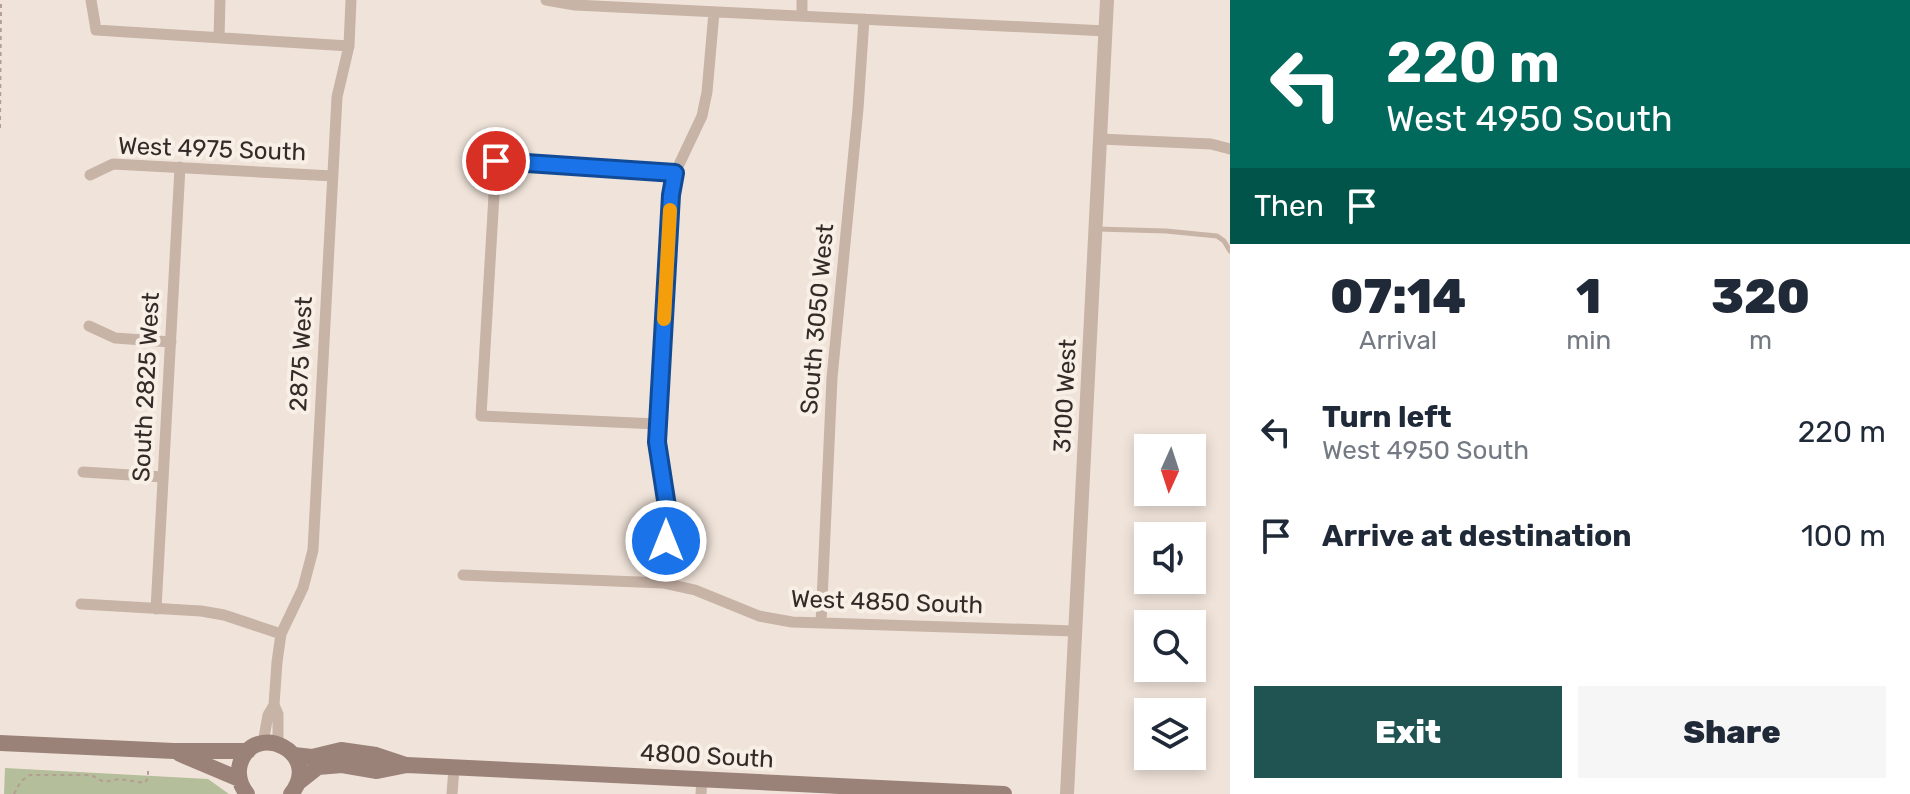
<!DOCTYPE html>
<html lang="en">
<head>
<meta charset="utf-8">
<style>
  :root { --surface:#fff; --page:#f6f6f7; --text:#1f2937; --muted:#747a83; --accent:#1f5453 }
  body { margin:0; font-family:Rubik,sans-serif; background:var(--page); color:var(--text); height:100vh; display:flex; flex-direction:column; font-size:30px; white-space:nowrap }
  * { box-sizing:border-box; margin:0 }
  p { font-size:26px; color:var(--muted) }
  .icon { flex:none; width:44px; height:44px; fill:none; stroke:currentColor; stroke-width:2; stroke-linecap:round; stroke-linejoin:round }
  .map { position:relative; flex:1; overflow:hidden }
  .details { display:flex; flex-direction:column; background:var(--surface); width:680px }
  .details>* { flex:none }
  .guide { background:#00695c; color:#fff; overflow:hidden }
  .needle { width:52px; rotate:183deg }
  .fabs { position:absolute; left:1134px; top:434px; display:grid; gap:16px }
  .fabs a { display:grid; place-items:center; width:72px; height:72px; border-radius:0px; background:var(--surface); box-shadow:0 4px 12px #0003; font-size:40px }
  .pin { position:absolute; display:grid; place-items:center; width:68px; height:68px; color:#fff; margin:-34px; border:4px solid #fff; border-radius:50%; box-shadow:0 2px 8px #0007 }
  .me { position:absolute; width:88px; margin:-44px; rotate:0deg; stroke-linejoin:round; filter:drop-shadow(0 0 6px #0008) }
  .turn { display:flex; align-items:center; gap:28px; height:168px; padding:0 24px; font-size:36px }
  .turn .icon { width:104px; height:104px; stroke-width:2.5 }
  .turn b { display:block; font-size:56px; line-height:68px }
  .then { display:flex; align-items:center; height:76px; padding:0 24px; background:#0003; gap:16px; font-size:30px }
  .eta { display:flex; justify-content:space-evenly; align-items:center; height:136px; text-align:center }
  .eta b { font-size:48px; font-weight:800; line-height:56px }
  .primary-button { display:flex; gap:16px; margin-top:auto; padding:16px 24px }
  .primary-button a { flex:1; height:92px; border-radius:0px; background:var(--accent); color:#fff; font-size:32px; font-weight:800; line-height:92px; text-align:center }
  .primary-button a+a { background:var(--page); color:var(--text) }
  ul { padding:0; list-style:none }
  li { display:flex; align-items:center; gap:24px; height:104px; padding:0 24px }
  li div { flex:1 }
  li b { display:block; font-size:30px }
  li em { font-style:normal }
  main { display:flex; flex:1; min-height:0 }
  .map>svg:first-child { display:block }
  .green { fill:#b5be9b }
  .lines { fill:none; stroke-linecap:round; stroke-linejoin:round }
  .path { stroke:#b39d91; stroke-width:2; stroke-dasharray:4 4; stroke-linecap:butt }
  .service { stroke:#c8b3a7; stroke-width:5 }
  .minor { stroke:#c8b3a7; stroke-width:11 }
  .tertiary { stroke:#c8b3a7; stroke-width:14 }
  .secondary { stroke:#9b8278; stroke-width:16 }
  .route-casing { stroke:#114b97; stroke-width:20 }
  .route { stroke:#1a73e8; stroke-width:14 }
  .slow { stroke:#f59e0b; stroke-width:14 }
  .labels { text-anchor:middle; stroke-width:8; stroke-linejoin:round; paint-order:stroke }
  .street-label { font-size:24px; fill:#342a27; stroke:#f8efe6 }
</style>
</head>
<body>
<main>
<div class="map">
<svg width="1230" height="794" viewBox="0 0 1230 794">
  <rect width="100%" height="100%" fill="#f0e4da"/>
  <path class="green" d="M5,768L208,779L229,794H4Z"/>
  <g class="lines">
    <path class="path" d="M0,128L1,0
      M14,794L21,781L30,775H91L104,782L119,779L145,783L148,778V771"/>
    <path class="service" d="M1097,229L1166,231L1217,236L1224,241L1230,251"/>
    <path class="minor" d="M91,0L96,30L349,46
      M546,0L575,5L1106,31
      M802,16V0
      M219,38L220,0
      M1100,139L1211,144L1230,149
      M486,147L496,161
      M496,161L675,173
      M90,175L113,164L333,176
      M89,326L115,338L171,342
      M481,416L496,161
      M481,416L657,424
      M83,472L163,477
      M463,575L663,583L695,590L759,616L792,622L1075,631
      M663,583L668,513L657,442L671,195L675,173L702,116L707,92L714,12
      M81,604L201,611L224,615L281,634
      M156,609L180,167
      M821,623L832,378L858,109L864,19
      M274,705L278,714V743
      M263,743L268,715L274,705L277,662L281,634L303,588L313,550L337,97L349,46L351,0
      M452,794L454,768
      M701,794L702,779"/>
    <path class="tertiary" d="M1067,794L1107,0"/>
    <path class="secondary" d="M0,743L174,751H248
      M180,754L239,779
      M294,755L312,757L341,750L376,755L406,765
      M299,782L318,767L342,765L377,771L407,765L1004,794
      M247,794C240,785 237,775 240,764C254,719 324,753 291,794"/>
  </g>
  <g class="lines">
    <g class="route-casing">
      <path id="route" d="M496,161L675,173L671,195L657,442L668,513L666,541"/>
    </g>
    <use href="#route" class="route"/>
    <path class="slow" d="M664,319L670,210"/>
  </g>
  <g class="labels">
    <g class="street-label">
      <text transform="translate(212 149) rotate(2)" y="8">West 4975 South</text>
      <text transform="translate(817 319) rotate(-85)" y="8">South 3050 West</text>
      <text transform="translate(301 354) rotate(-87)" y="8">2875 West</text>
      <text transform="translate(146 387) rotate(-87)" y="8">South 2825 West</text>
      <text transform="translate(1065 396) rotate(-87)" y="8">3100 West</text>
      <text transform="translate(887 602) rotate(2)" y="8">West 4850 South</text>
      <text transform="translate(707 756) rotate(3)" y="8">4800 South</text>
    </g>
  </g>
</svg>
<div class="fabs">
<a><svg class="needle" viewBox="-14 -14 28 28"><path d="M0-13l5 13h-10z" fill="#e53935"/><path d="M0 13l5-13h-10z" fill="#747a83"/></svg></a>
<a><svg class="icon" aria-label="sound" viewBox="0 0 24 24"><path d="M4 9h4l5-4v14l-5-4H4zM17 9q2 3 0 6"/></svg></a>
<a><svg class="icon" aria-label="search" viewBox="0 0 24 24"><circle cx="10" cy="10" r="6"/><path d="M15 15l6 6"/></svg></a>
<a><svg class="icon" aria-label="layers" viewBox="0 0 24 24"><path d="M12 4l9 5-9 5-9-5zM3 14l9 5 9-5"/></svg></a>
</div>
<div class="pin" style="left:496px;top:161px;background:#d93025"><svg class="icon" aria-label="arrive" viewBox="0 0 24 24"><path d="M6 21V4h12l-3 4 3 4H6"/></svg></div>
<svg class="me" style="left:666px;top:541px" viewBox="-20 -20 40 40"><circle r="17" fill="#1a73e8" stroke="#fff" stroke-width="3"/><path d="M0-11L8 9 0 5-8 9z" fill="#fff"/></svg>
</div>
<section class="details">
<div class="guide">
<div class="turn"><svg class="icon" aria-label="left" viewBox="0 0 24 24"><path d="M17 20v-9H6M10 6l-5 5 5 5"/></svg><div><b>220 m</b>West 4950 South</div></div>
<div class="then">Then<svg class="icon" aria-label="arrive" viewBox="0 0 24 24"><path d="M6 21V4h12l-3 4 3 4H6"/></svg></div>
</div>
<div class="eta">
<div><b>07:14</b><p>Arrival</p></div>
<div><b>1</b><p>min</p></div>
<div><b>320</b><p>m</p></div>
</div>
<ul>
<li><svg class="icon" aria-label="left" viewBox="0 0 24 24"><path d="M17 20v-9H6M10 6l-5 5 5 5"/></svg><div><b>Turn left</b><p>West 4950 South</p></div><em>220 m</em></li>
<li><svg class="icon" aria-label="arrive" viewBox="0 0 24 24"><path d="M6 21V4h12l-3 4 3 4H6"/></svg><div><b>Arrive at destination</b></div><em>100 m</em></li>
</ul>
<div class="primary-button"><a>Exit</a><a>Share</a></div>
</section>
</main>
</body>
</html>
